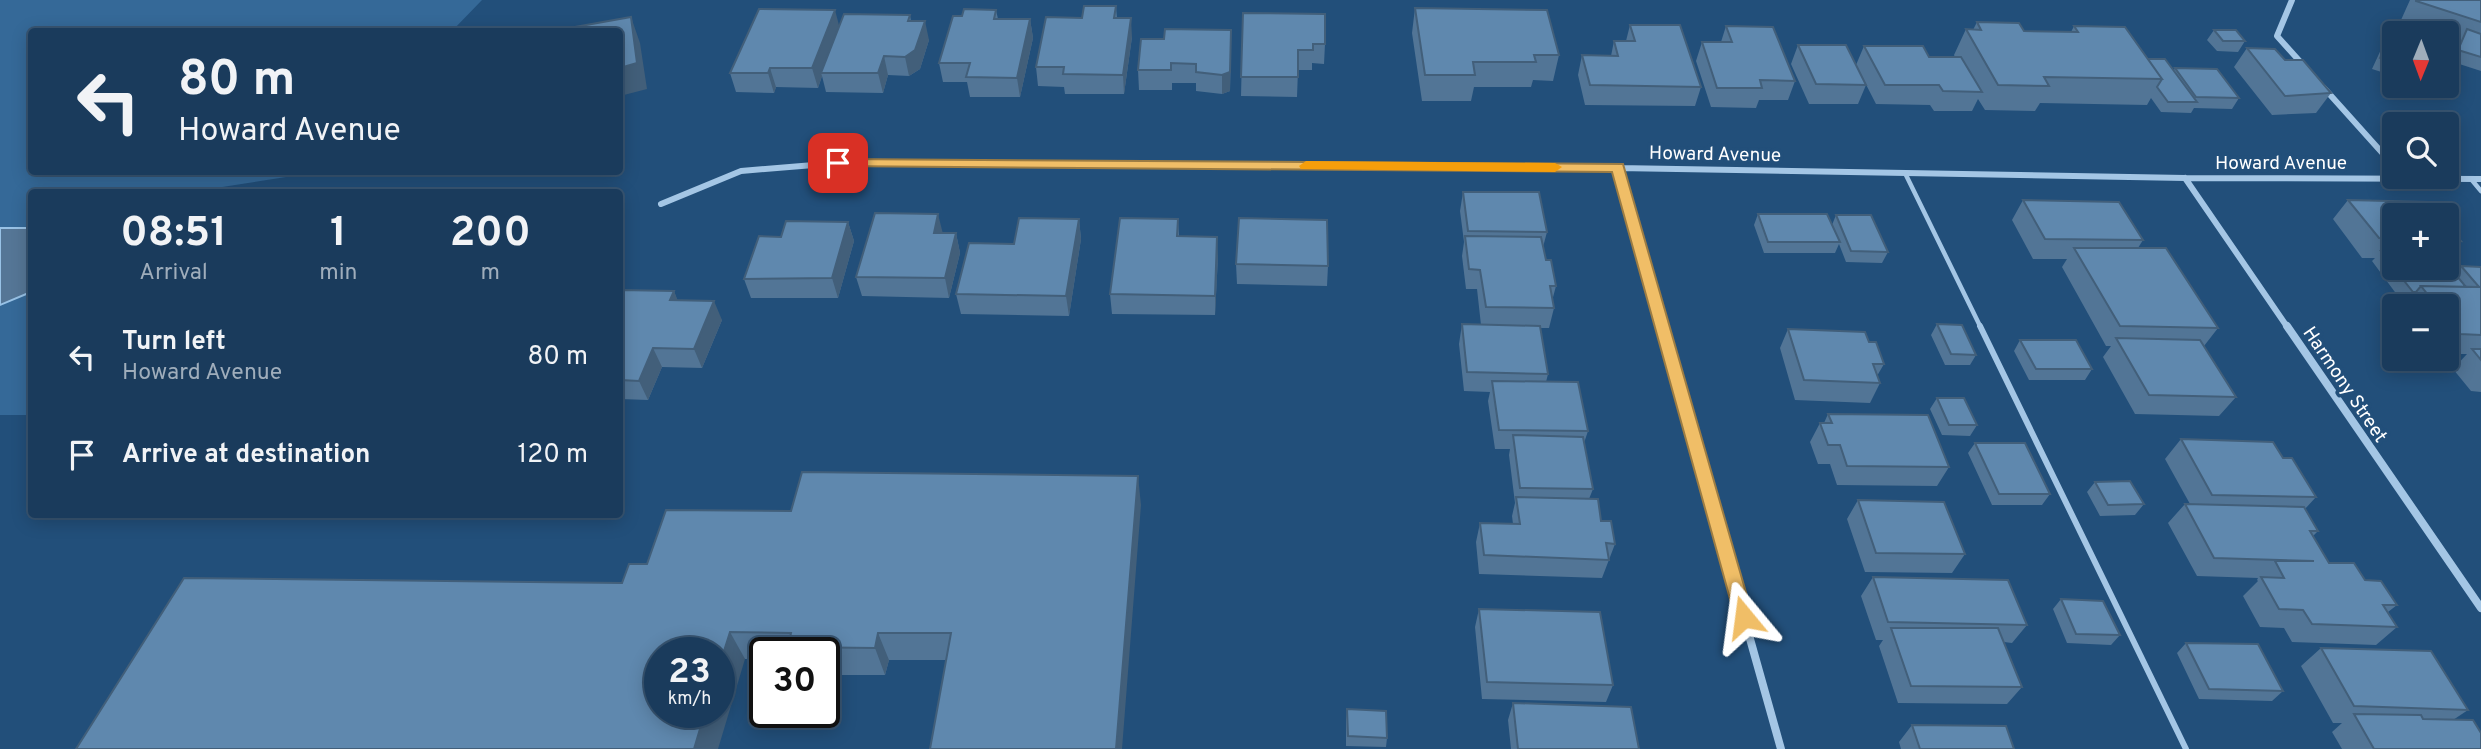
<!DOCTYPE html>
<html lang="en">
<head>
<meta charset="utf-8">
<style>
  :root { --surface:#1a3b5c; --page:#234262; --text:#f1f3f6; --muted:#9fadbb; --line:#385572 }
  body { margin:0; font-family:Overpass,sans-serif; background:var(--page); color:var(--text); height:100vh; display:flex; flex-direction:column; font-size:26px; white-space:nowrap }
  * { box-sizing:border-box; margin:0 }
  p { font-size:23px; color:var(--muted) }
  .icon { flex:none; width:38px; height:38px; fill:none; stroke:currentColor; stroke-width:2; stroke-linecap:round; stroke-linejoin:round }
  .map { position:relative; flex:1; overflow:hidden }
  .side { position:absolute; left:28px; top:189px; width:595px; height:329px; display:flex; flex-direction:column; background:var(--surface); border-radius:7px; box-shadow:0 4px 18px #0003,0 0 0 2px var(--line) }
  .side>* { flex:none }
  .guide { position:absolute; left:28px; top:28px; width:595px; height:147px; border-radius:7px; box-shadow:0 4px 18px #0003,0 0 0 2px var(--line); background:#1a3b5c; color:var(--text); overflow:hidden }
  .needle { width:46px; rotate:181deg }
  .buttons { position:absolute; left:2382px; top:21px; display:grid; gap:14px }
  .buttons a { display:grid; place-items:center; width:77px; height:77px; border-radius:7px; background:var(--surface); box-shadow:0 4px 18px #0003,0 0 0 2px var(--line); font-size:35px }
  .speed { position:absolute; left:644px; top:637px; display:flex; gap:14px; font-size:35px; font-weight:700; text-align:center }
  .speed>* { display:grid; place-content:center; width:91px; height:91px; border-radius:50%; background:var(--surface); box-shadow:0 4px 18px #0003,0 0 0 2px var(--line); line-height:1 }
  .speed small { font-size:18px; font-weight:400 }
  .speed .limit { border:4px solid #111; border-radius:10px; background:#fff; color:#111 }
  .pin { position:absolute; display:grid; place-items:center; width:60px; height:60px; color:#fff; margin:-30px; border-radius:14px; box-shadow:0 4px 10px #0006 }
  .me { position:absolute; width:77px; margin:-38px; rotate:344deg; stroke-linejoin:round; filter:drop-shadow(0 0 5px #0008) }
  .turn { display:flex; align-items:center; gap:24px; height:147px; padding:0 35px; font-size:32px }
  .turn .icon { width:91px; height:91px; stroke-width:2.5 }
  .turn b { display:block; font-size:49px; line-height:60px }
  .eta { display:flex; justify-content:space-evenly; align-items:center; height:119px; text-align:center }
  .eta b { font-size:42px; font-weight:700; line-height:49px }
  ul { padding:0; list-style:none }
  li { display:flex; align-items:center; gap:21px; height:98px; padding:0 35px }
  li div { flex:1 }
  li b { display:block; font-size:26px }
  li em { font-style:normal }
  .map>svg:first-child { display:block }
  .green { fill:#356998 }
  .water { fill:#557696; stroke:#98c2e6; stroke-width:2 }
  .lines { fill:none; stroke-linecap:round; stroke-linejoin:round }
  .lane-far1 { stroke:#a4c6e5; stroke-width:4.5 }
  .lane { stroke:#a4c6e5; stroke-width:6 }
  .street-far1 { stroke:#a4c6e5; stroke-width:6 }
  .street { stroke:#a4c6e5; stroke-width:8 }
  .wall { fill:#527596 }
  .shaded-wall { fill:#425f7a }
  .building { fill:#5f88ae; stroke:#425f7a; stroke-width:2 }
  .route { fill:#f0be67; stroke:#9c7c43; stroke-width:2 }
  .slow { fill:#f59e0b }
  .labels { text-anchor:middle; stroke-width:7; stroke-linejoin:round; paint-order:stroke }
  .street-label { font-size:19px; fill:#fff; stroke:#224f7a }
</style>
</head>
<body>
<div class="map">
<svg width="2481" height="749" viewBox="0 0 2481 749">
  <rect width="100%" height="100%" fill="#224f7a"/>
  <path class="green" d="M0,0H482L452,31L32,32V172H318L190,192H32L31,415H0Z"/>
  <path class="water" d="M0,228H32L31,292L0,305Z"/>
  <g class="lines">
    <path class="lane-far1" d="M1905,173L1981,328
      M2471,179L2481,191"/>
    <path class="lane" d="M1980,326L2186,749"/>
    <path class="street-far1" d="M2292,0L2277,36L2304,66
      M2324,88L2394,166
      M1618,168L1663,328
      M2185,178L2288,328
      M661,204L741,171L838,163L1618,168L2185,178L2481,179"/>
    <path class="street" d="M1662,326L1781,749
      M2287,326L2481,608"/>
  </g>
  <path class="wall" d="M2410,0H2481V71L2450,61L2459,39L2446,35V33H2442L2401,20Z
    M1116,6L1117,18L1132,37L1124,94H1065L1064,87L1038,86L1036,67L1082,18Z
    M1415,8L1559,55L1553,81L1533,80L1531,87H1474L1471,101H1422L1412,33Z
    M996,10L998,19H1030L1033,38L1020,97H970L967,82H943L939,63L962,16Z
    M1243,13L1325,44L1324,64L1312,63V70H1298L1297,97L1241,96Z
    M910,15L911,21L929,40L920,69L909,76L888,75L883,93L826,92L822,76L818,88L776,87L774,93L736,92L730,73L839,26Z
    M1977,22L2024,31L2071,32L2074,26L2174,70L2175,68L2239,98L2232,109L2194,108L2191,113L2161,112L2151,98L2147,105L2040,103L2035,111L1985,110L1978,99L1972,111H1934L1930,105L1876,104L1856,65L1864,46L1929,57H1955L1954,55L1966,29L1973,30Z
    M1630,25L1701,87L1695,106L1585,105L1578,75L1582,55L1611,56L1614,41H1626Z
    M1726,26L1795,81L1788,100H1759L1756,108L1711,107L1696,61L1702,42H1721Z
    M2214,30L2245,41L2238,52L2217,51L2207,40Z
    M2392,33L2394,34V76L2372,69L2384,43Z
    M1798,45L1866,85L1858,104H1809L1791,64Z
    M2247,48L2285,60L2331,93L2316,113L2272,115L2234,67Z
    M1231,49L1230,91L1222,94L1196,91V83H1172V90H1139L1138,70Z
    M1463,192L1547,232L1543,247L1546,260L1556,286L1552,301L1554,308L1549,328H1540L1548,374L1546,382L1588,431L1584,443L1593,489L1589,499L1615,544L1602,578L1479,574L1476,542L1480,523L1513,524L1512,516L1515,503L1509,455L1510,449H1495L1488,401L1490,392L1464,391L1459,344L1462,324L1481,325L1477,289H1466L1462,256L1464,242L1460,211Z
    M2023,200L2143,240L2138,248L2218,328L2204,346L2236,397L2219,416L2135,414L2103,357L2111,346H2106L2062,267L2067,259H2033L2012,220Z
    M2348,200L2394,215V268L2446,270L2455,273L2461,266L2481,267V392L2471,391L2453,369L2467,354H2446V306H2404L2406,303H2403L2372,261L2375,258H2362L2333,219Z
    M1758,214L1832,225L1836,215L1888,252L1882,263L1846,262L1839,244L1835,253H1764L1754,225Z
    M1079,219L1081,239L1069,316L961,314L956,294Z
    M1178,219L1179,236L1218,256L1215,315L1112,314L1110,294Z
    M848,222L854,241L838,298H751L744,279L781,237Z
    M942,233H956L960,253L949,298L862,296L856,277Z
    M2446,240L2461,241L2446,257Z
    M1236,264L1328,266L1327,286L1237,284Z
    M620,290L674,291L677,300L722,320L702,368L662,367L648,400L620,399Z
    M1937,324L1976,355L1970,365H1945L1931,335Z
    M1788,329L1869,342L1884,364L1877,376L1880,383L1870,403L1795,400L1780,348Z
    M2020,340L2092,369L2085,380H2029L2014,351Z
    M1937,398L1977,425L1970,436L1942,435L1930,409Z
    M1828,414L1949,467L1937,486L1837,485L1830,464H1818L1810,442L1820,423H1824Z
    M2181,439L2283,458L2316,497L2305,509L2318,531L2313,536L2329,563L2365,580L2397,605L2388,612L2397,627L2376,645L2292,642L2284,628L2260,627L2243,596L2258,581L2257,580L2258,578L2197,576L2168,523L2185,504H2190L2165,459Z
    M1975,443L2050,494L2042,505H1992L1968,453Z
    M2095,482L2144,504L2135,515L2100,516L2087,492Z
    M1858,500L1965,554L1952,573L1865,572L1847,519Z
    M1141,505L946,660H889L885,675H824V653H765V659H745L622,583L647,564L791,511Z
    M1873,577L2027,625L2012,643L2004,642L2022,687L2007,704L1898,703L1879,646L1883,640H1876L1861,596Z
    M2061,599L2120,635L2111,645L2067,643L2053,609Z
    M1479,609L1613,685L1606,702L1482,699L1475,627Z
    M2186,643L2283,691L2272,701L2199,699L2177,653Z
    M2321,648L2468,710L2453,720L2481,749H2342L2332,732L2342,723H2333L2301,666Z
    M1513,703L1639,749H1511L1508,720Z
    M1347,709L1387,738L1386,747L1346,746V719Z
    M1912,725L2014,749H1901L1899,742Z"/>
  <path class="shaded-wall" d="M835,10L840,29L821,73L822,76L818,88L812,68Z
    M631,17L640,43L647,89L620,96V68Z
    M1131,18L1132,37L1124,94L1123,75Z
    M1030,19L1033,38L1020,97L1017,78Z
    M925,21L929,40L920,69L909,76L905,57Z
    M1231,30L1230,91L1222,94V75Z
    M884,56L888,75L883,93L878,73Z
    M770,68L776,87L774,93L768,73Z
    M938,214L943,234L934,233Z
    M1079,219L1081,239L1069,316L1066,296Z
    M848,222L854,241L838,298L832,278Z
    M956,233L960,253L949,298L945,278Z
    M1217,237L1218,256L1215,315V296Z
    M674,291L682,311L670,300Z
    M714,301L722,320L702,368L694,349Z
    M653,348L662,367L648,400L639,381Z
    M1138,476L1141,505L1122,749H1116Z
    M730,632L745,659L718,749H694L705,712H719V667Z
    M878,633L889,660L885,675L875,648Z"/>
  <path class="building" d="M2416,0H2481V22L2416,1Z
    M1084,6H1116L1114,18H1131L1123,75L1063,74L1064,67H1036L1046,17L1082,18Z
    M1415,8L1547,10L1559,55H1534L1536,62H1473L1475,75H1425Z
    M759,9L835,10L812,68H770L768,73H730Z
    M964,9L996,10L994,19H1030L1017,78L966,77L970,63H939L953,16H962Z
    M1243,13L1325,14V44H1313V50H1298V77H1241Z
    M844,14L910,15L908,21H925L915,50L905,57L884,56L878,73H821Z
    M631,17L637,63L620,68V32H547Z
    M1977,22L2019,23L2024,31L2078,32L2074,26L2125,27L2162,79L2044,77L2049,86L1998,85L1966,29L1981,30Z
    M1630,25H1680L1701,87L1590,85L1582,55L1618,56L1614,41H1635Z
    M1726,26L1773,27L1795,81L1760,80L1762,88H1717L1702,42H1732Z
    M1165,29L1231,30L1230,72L1222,75L1196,72V64L1171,63V70H1138L1141,39H1164Z
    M2467,29L2481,34V57L2458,50Z
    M2214,30H2236L2245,41H2223Z
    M2392,33L2394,34V63L2380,58Z
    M1798,45H1846L1866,85L1816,84Z
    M1864,46H1923L1929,57H1961L1982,92L1943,91L1939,85H1885Z
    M2247,48L2275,49L2285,60H2303L2331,93L2285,96Z
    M2148,59H2165L2197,102H2168L2157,87L2162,79Z
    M2175,68L2217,69L2239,98L2196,97Z
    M1463,192H1539L1547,232L1468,231Z
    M2023,200L2119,202L2143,240L2045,239Z
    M2348,200L2429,202L2440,215H2394V239L2379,238Z
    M875,213L938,214L934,233H956L945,278L856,277Z
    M1758,214H1827L1840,242H1768Z
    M1836,215H1871L1888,252L1851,251Z
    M1019,218L1079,219L1066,296L956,294L969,243L1014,244Z
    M1120,218L1178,219L1177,236L1217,237L1215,296L1110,294Z
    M1239,218L1327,220L1328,266L1236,264Z
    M786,221L848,222L832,278L744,279L759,236L781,237Z
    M2446,223L2461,241L2446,240Z
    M1465,236L1541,237L1546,260H1551L1556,286H1550L1554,308L1486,307L1480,270L1469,269Z
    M2074,248H2166L2218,328L2120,326Z
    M2381,251H2394V267Z
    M2461,266L2481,267V287H2479Z
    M2394,268H2444L2446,270H2452L2466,287L2421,286L2416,292H2413Z
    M2421,286L2481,287V335L2460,334L2446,318V306H2437Z
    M620,290L674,291L670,300L714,301L694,349L653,348L639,381L620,380Z
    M1462,324L1540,326L1548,374L1467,372Z
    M1937,324L1962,325L1976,355L1951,354Z
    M1788,329L1865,332L1869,342H1876L1884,364H1873L1880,383L1804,380Z
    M2116,338L2200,340L2236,397L2149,395Z
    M2020,340H2076L2092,369H2036Z
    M2472,349H2481V360Z
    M1492,381L1578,382L1588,431L1499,430Z
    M1937,398H1964L1977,425H1949Z
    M1828,414L1928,415L1949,467L1847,466L1840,445H1828L1820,423H1832Z
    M1513,435L1583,437L1593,489L1520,488Z
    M2181,439L2273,442L2283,458H2292L2316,497L2212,495Z
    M1975,443H2025L2050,494H1999Z
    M802,472L1138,476L1116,749H930L951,633H878L875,648L788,647L791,633L730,632L719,667V653H660V712H705L694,749H76L184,578L622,583L629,564H647L666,510L791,511Z
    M2130,481L2144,504L2108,505L2095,482Z
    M1516,497L1598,499L1601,521H1611L1615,544L1606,543L1609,560L1484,555L1480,523L1520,524Z
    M1858,500L1944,502L1965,554L1876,553Z
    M2185,504L2304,507L2318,531H2310L2329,563H2354L2365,580L2381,581L2397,605H2383L2397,627L2312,624L2303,610L2279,609L2261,577L2284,578L2275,561H2314L2214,558Z
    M1873,577L2008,580L2027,625L1888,622Z
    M2061,599L2103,601L2120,635L2076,634Z
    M1479,609L1600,612L1613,685L1487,682Z
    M1891,628H1998L2022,687L1911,686Z
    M2186,643L2258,644L2283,691L2209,689Z
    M2321,648L2431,651L2468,710L2354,706Z
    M1513,703L1631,707L1639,749H1518Z
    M1347,709L1386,711L1387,738L1348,736Z
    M2354,714L2421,715L2423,719L2473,720L2481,733V749H2374Z
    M1912,725L2006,726L2014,749H1920Z"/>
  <path class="route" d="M838,159L1623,164L1753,617L1750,623L1744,625L1737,623L1735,617L1612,172L833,166V160Z"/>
  <path class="slow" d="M1306,161L1555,163L1562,167L1555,172L1301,169L1299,166Z"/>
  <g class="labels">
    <g class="street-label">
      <text transform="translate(1715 153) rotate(1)" y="7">Howard Avenue</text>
      <text x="2281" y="169">Howard Avenue</text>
      <text transform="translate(2346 384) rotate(56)" y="7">Harmony Street</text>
    </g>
  </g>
</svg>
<div class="buttons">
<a><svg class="needle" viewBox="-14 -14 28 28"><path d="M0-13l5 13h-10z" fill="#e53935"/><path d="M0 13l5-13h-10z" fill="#9fadbb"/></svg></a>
<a><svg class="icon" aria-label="search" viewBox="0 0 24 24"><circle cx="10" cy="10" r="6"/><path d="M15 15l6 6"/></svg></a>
<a>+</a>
<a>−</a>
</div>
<div class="speed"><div>23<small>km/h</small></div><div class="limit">30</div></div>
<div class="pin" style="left:838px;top:163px;background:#d93025"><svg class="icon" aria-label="arrive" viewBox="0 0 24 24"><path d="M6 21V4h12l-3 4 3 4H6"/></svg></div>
<svg class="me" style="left:1744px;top:617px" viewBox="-20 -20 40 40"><path d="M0-17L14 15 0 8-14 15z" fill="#f0be67" stroke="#fff" stroke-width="4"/></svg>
<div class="guide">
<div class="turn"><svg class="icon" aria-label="left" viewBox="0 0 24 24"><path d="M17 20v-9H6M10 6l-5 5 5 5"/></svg><div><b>80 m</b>Howard Avenue</div></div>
</div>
<section class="side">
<div class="eta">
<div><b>08:51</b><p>Arrival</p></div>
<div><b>1</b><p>min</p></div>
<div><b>200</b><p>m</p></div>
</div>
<ul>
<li><svg class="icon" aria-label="left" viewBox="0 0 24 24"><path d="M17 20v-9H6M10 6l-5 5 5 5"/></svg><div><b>Turn left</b><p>Howard Avenue</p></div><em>80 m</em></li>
<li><svg class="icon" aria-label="arrive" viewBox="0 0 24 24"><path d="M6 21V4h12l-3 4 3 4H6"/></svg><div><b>Arrive at destination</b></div><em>120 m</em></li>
</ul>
</section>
</div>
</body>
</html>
